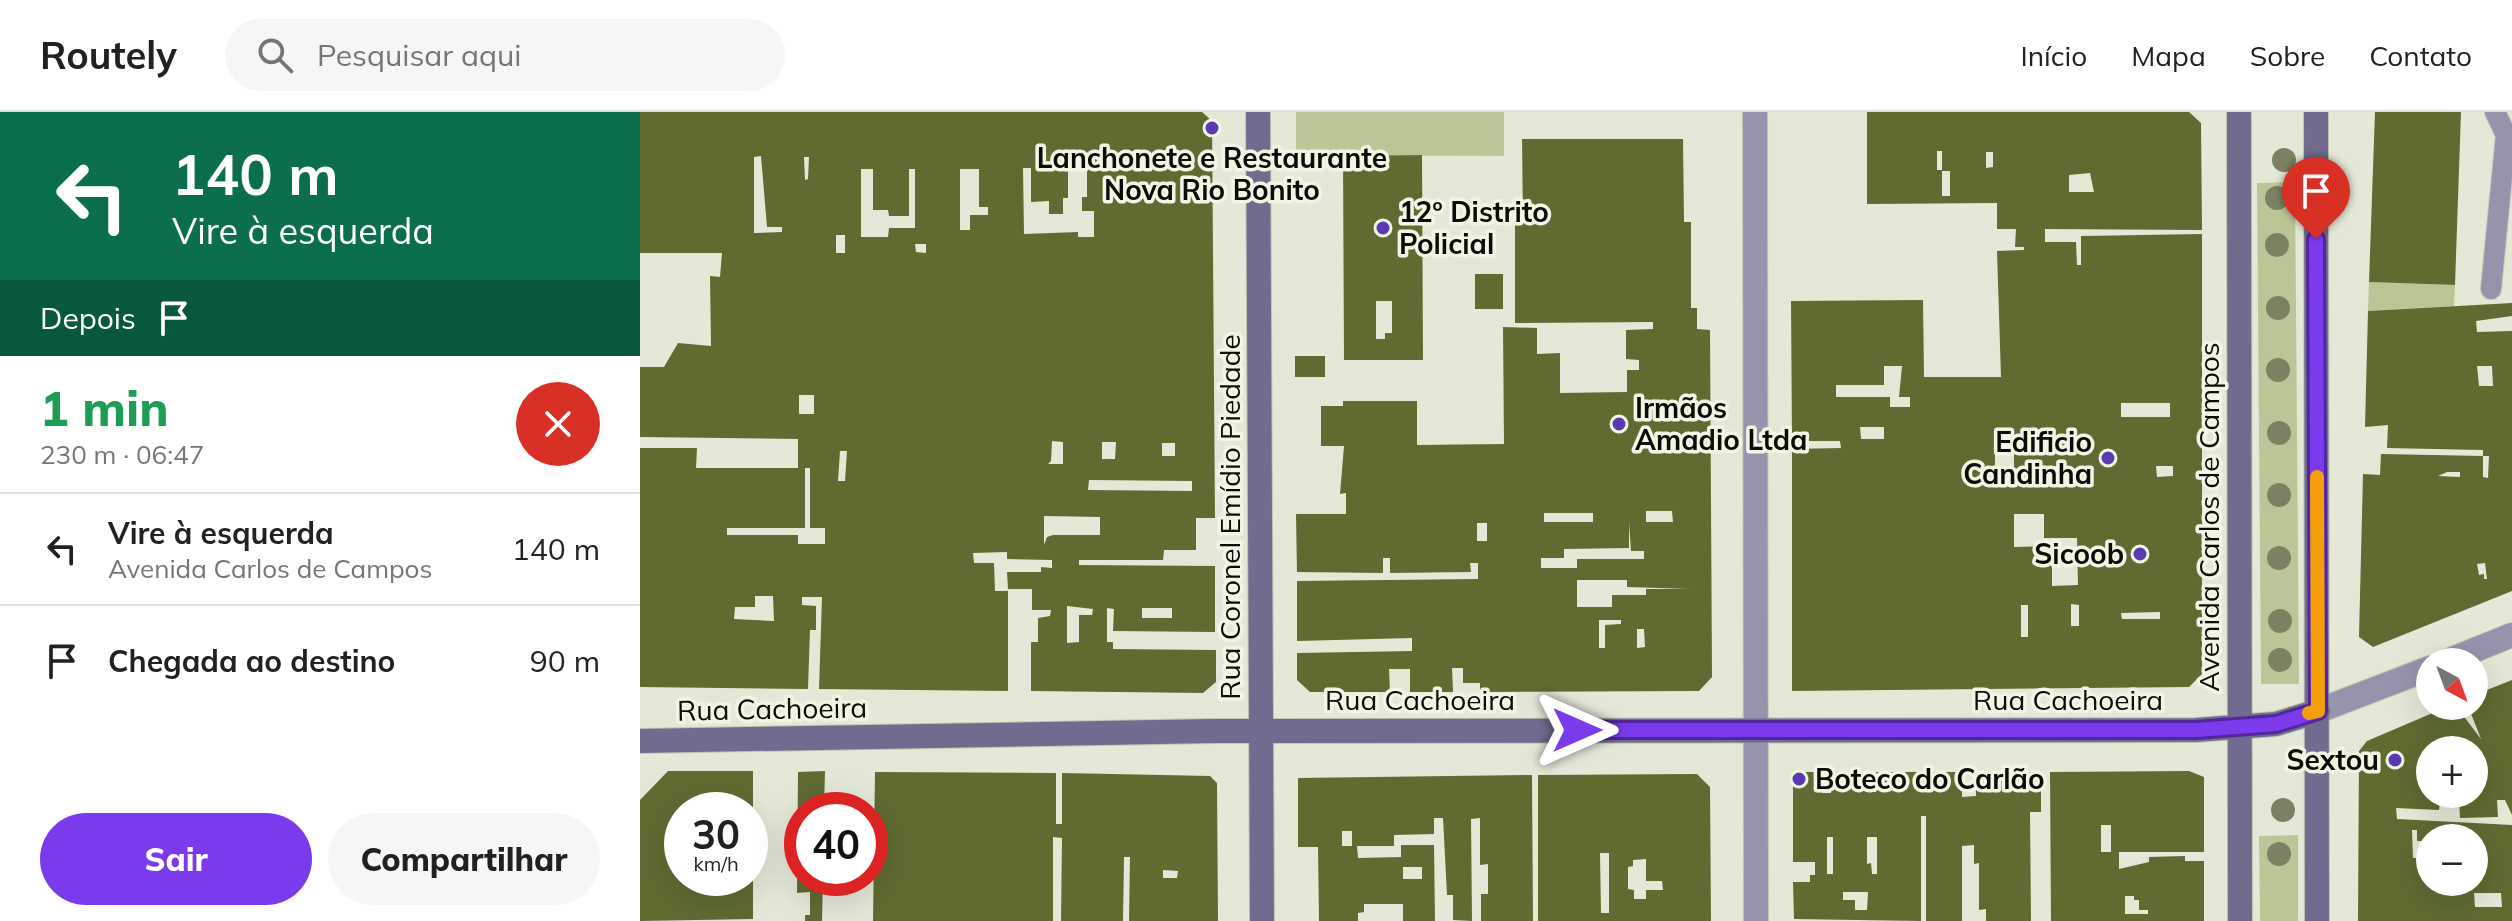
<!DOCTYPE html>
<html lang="pt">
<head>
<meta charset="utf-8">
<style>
  :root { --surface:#fff; --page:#f6f6f6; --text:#202124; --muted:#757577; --line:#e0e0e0; --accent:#7c3aed }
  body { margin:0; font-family:Mulish,sans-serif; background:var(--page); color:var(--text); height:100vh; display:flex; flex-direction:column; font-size:30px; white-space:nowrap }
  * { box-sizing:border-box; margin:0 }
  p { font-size:26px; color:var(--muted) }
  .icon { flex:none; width:44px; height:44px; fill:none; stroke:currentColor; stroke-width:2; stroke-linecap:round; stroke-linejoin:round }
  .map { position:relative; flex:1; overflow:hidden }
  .sheet { display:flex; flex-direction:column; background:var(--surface); width:640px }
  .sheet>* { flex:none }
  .top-card { background:#0b6e4f; color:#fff; overflow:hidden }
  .needle { width:52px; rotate:139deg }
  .tools { position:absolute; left:1776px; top:536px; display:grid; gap:16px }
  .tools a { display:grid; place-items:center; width:72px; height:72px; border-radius:50%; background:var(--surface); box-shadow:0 8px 32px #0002; font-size:40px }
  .speed { position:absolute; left:24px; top:680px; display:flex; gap:16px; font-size:40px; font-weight:700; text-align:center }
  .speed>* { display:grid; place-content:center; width:104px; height:104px; border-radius:50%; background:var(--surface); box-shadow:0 8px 32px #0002; line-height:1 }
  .speed small { font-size:20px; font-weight:400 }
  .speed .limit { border:12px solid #d22; background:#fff; color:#111 }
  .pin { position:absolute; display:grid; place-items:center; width:68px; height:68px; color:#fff; margin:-82px -34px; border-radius:50% 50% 50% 0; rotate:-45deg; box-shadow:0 0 8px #0007 }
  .pin .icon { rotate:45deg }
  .me { position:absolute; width:88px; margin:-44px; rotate:90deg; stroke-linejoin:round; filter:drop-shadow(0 0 6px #0008) }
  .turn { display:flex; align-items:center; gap:28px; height:168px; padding:0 40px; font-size:36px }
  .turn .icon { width:104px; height:104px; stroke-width:2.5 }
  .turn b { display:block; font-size:56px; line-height:68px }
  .then { display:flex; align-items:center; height:76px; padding:0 40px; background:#0003; gap:16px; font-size:30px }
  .round { display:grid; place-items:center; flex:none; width:84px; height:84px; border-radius:42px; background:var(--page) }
  .summary { display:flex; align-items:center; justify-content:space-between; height:136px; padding:0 40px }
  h1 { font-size:48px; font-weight:800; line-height:60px; color:#1e9e55 }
  .primary-button { display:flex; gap:16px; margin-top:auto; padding:16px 40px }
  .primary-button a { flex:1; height:92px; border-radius:48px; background:var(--accent); color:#fff; font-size:32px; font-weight:800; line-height:92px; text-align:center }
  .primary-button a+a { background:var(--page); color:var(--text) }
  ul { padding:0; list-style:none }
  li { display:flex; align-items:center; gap:24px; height:112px; padding:0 40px; border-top:2px solid var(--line) }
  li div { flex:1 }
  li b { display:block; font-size:30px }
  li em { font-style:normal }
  header { display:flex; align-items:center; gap:48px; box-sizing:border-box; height:112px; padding:0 40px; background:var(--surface); border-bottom:2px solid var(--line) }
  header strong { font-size:38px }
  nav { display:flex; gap:44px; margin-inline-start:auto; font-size:28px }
  .search { width:560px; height:72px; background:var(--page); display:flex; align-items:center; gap:20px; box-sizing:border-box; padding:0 28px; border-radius:44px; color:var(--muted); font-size:30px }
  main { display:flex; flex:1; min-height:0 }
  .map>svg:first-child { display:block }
  .green { fill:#bbc697 }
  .building { fill:#5f6b31; fill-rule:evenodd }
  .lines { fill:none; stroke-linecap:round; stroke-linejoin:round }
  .lane-casing { stroke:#c1c5b6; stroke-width:22 }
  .street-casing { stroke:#c1c5b6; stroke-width:26 }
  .secondary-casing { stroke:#c1c5b6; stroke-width:26 }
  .lane { stroke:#9693ac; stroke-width:20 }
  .street { stroke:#9693ac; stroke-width:24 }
  .secondary { stroke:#706b8f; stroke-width:24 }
  .tree { fill:#7c8261 }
  .route-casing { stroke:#51269a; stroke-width:20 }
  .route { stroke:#7c3aed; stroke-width:14 }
  .slow { stroke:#f59e0b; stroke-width:14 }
  .poi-dot { fill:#5a39b1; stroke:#f1f5e4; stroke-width:3 }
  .labels { text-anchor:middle; stroke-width:7; stroke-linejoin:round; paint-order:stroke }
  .poi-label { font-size:28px; font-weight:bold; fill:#0b0c07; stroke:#f1f5e4; text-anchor:start }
  .street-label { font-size:28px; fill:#0b0c07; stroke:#f1f5e4 }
</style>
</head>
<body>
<header>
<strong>Routely</strong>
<div class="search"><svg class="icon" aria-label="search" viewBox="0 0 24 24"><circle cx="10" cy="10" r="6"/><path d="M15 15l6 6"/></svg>Pesquisar aqui</div>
<nav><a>Início</a><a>Mapa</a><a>Sobre</a><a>Contato</a></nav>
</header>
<main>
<section class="sheet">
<div class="top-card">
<div class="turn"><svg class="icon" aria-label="left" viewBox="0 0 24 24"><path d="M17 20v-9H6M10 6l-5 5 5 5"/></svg><div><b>140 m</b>Vire à esquerda</div></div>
<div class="then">Depois<svg class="icon" aria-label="arrive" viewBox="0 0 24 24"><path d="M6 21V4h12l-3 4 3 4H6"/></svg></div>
</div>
<div class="summary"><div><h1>1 min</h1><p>230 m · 06:47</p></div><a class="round" style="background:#d93025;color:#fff"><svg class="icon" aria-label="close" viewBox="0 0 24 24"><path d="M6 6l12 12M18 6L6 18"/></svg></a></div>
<ul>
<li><svg class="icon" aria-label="left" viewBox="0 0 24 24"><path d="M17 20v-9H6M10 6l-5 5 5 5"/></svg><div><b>Vire à esquerda</b><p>Avenida Carlos de Campos</p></div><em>140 m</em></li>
<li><svg class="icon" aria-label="arrive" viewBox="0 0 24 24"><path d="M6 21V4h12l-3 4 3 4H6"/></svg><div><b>Chegada ao destino</b></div><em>90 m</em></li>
</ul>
<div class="primary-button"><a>Sair</a><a>Compartilhar</a></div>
</section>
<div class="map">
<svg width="1872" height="809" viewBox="0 0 1872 809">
  <rect width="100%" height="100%" fill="#e4e8d7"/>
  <path class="green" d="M656,0H864V44L656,43Z
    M1655,70L1659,572H1621L1617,71Z
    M1729,170L1815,173L1814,194L1728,199Z
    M1658,723V809H1620L1619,724Z"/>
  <path class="building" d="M0,0H562L572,9L575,406H556V438H524L523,448H439V453L575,454V520L473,519L474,497L467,496V530H473V537L576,538V570L563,581L391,579V530H398V506L410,504L411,498H392V477H368L367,460H401V455L412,456V448L367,447V440L333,441L334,451H354L355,479H368V579L179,577L182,485H162V493L176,494V518H170L168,577L0,575V336H57L56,356H158V327L0,325V255H24L38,231L71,234L70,164L80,165L82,141H0ZM121,44L127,115H142V120L114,121V45ZM164,45H169L168,67L165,68ZM383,56H391V90L409,89V102H423V86H428V57L447,56V85H442V99H454V125H438V120L384,122ZM221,57H233V98H248L249,104H269V57H275V116H249L248,125H221ZM320,57H339V95H348V103H330V118H320ZM196,123H205V141H196ZM275,132H286V141L276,140ZM159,283H174V302H159ZM412,329L423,330V352H408L411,349ZM462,330H476L475,347H462ZM522,331H535V344H522ZM200,339H207L205,369H198ZM165,356H170V416H185V432H158V423H87V416H165ZM449,368L552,369V379L448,378ZM404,404L460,405V423H413L407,425L404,433ZM115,484H133L134,509L94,507L95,495H115ZM427,494L453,497L452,503H439V530L427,531ZM502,496H532V506H502Z
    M1227,0H1549L1561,11L1562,118L1405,117V130H1436L1437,153H1441V124L1562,122V562L1549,575L1152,579V337L1201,336L1200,329H1152L1151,189L1283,188L1284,265H1361L1357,139L1384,138V135H1375L1376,117H1357V91L1227,92ZM1297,39H1302V59H1310V84H1302V58H1297ZM1346,40H1353V55L1346,56ZM1450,61L1454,80H1429V63ZM1244,254H1262L1259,285H1270V295H1250V285H1196V273H1244ZM1481,291H1530V305H1481ZM1220,315H1244V327H1221ZM1374,335V365H1355V336ZM1419,354L1420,365H1403V355ZM1516,354H1533V364L1517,365ZM1374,402H1404V426H1437L1438,473L1412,474V434L1374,435ZM1431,492L1439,493V514H1431ZM1381,493H1388V525H1381ZM1520,500V507H1482L1481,501Z
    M1735,0H1821L1815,173L1729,170Z
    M882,27H1043L1044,110H1051V196H1057V217L1070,218L1072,565L1059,579L840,580V571H823V556H812L813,580H770V557H749L750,580H670L657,568V541L772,539V526L657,529V469L838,467V451H830L831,460L750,461V446H743V461L657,460L656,402H706V381L700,382L704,334H681V294H703V289H777V333L864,332L863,215L897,216V242L920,241V281L987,280V258H999V248L986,247V218L1013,217V210L875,211V109H883ZM1006,399H1032L1033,410H1006ZM904,401H953V410H904ZM989,410L991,439H1004V447H937V456H901V446H924V437L989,436ZM837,411H847V429H837ZM937,468H987V475L1050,477H1006V483H972V495H937ZM959,508H981V512L965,513V536H959ZM997,517H1004L1005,535L997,536Z
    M782,43L783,248H704L703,44ZM736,189H752V221H745V227H736Z
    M835,162H863V197H835Z
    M1872,191V204L1836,209L1837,220L1872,219V479L1733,535L1719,525L1723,362L1740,363L1741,342L1843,344V365L1848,366L1849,344H1843V338L1747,336L1748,313L1725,315L1728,199ZM1837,254H1852L1853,274H1839ZM1807,360H1820V365L1798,364ZM1845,451L1847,467H1844V462L1839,463L1837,452Z
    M655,244H685V265H655Z
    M1872,568V703L1865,688H1857L1858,705L1820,706L1819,688H1800L1799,698L1756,696L1757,707L1872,713V809H1718L1719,639L1727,629L1809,594H1816L1841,627L1828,594H1834V583ZM1790,638H1834V682H1790ZM1772,718H1777V729H1790V721H1795V726H1834V770H1790V746H1773ZM1834,781H1861L1862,795H1835Z
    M28,659H113V807L0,809V688ZM42,698H110V766H42Z
    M185,659L184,698H162V766H183L182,809H165V803H170V780L157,781L158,660Z
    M1549,659L1564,665V740H1479V757L1509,750V745L1545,744V749H1564V809H1411L1410,660ZM1461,713H1471V740H1461ZM1485,784H1494V788H1499V798H1508V802H1485Z
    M235,660L416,661V712H422V661L570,664L577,671L578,809H489L490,745H484L483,809H421L422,726L413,725V809H233ZM523,758L538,759L537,766H523Z
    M1166,660H1182V681H1191V660H1226L1227,680H1236V660H1322V685L1336,684V660H1401V700H1390L1391,809H1346V797L1339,798V751L1334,752V733L1322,734V809H1286V704H1281V809L1154,807L1153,770H1170V763H1175V750H1153V674ZM1187,725H1193V762H1187ZM1227,725H1237V762H1232L1231,751L1227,752ZM1203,780H1228L1227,798H1215V788H1203Z
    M1057,662L1070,675L1071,809H898V663ZM960,741H969V801H961ZM1006,747V769H1022L1023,778H1006V787H994V778L988,777V755L993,754V748Z
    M892,663L893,809H841V782H848V752L840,753V706L831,707L832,809L813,808V783H807L803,706H794V722L754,723V734H717L718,746L761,745V733H794L795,809H763V792H724V800L718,801V809H679L678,735H658V666ZM702,719H712V734H702ZM763,755H782V767H763Z"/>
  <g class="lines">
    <g class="lane-casing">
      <path id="lane" d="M1851,177L1866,23L1855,0"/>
    </g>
    <g class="street-casing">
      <path id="street" d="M1115,0L1116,809
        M1805,550L1872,523
        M1678,599L1790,556"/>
    </g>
    <g class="secondary-casing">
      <path id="secondary" d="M618,0L622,809
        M1599,0L1600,809
        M1676,0L1677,809
        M0,629L574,619L1556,618L1636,612L1678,599"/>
    </g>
    <use href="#lane" class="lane"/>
    <use href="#street" class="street"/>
    <use href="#secondary" class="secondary"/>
  </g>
  <g class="tree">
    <circle cx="1644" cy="48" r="12"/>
    <circle cx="1637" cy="86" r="12"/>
    <circle cx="1637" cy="133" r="12"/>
    <circle cx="1638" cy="196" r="12"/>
    <circle cx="1638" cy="258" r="12"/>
    <circle cx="1639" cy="321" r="12"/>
    <circle cx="1639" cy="383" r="12"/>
    <circle cx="1639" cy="446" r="12"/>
    <circle cx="1640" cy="509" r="12"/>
    <circle cx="1640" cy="548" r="12"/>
    <circle cx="1643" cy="698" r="12"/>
    <circle cx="1639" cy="742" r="12"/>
  </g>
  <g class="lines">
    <g class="route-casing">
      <path id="route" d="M937,618H1556L1636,612L1678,599L1676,127"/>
    </g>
    <use href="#route" class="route"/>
    <path class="slow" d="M1669,601L1678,599L1677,365"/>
  </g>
  <g class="poi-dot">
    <circle cx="572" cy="16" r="8"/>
    <circle cx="743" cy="116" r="8"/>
    <circle cx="979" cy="312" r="8"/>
    <circle cx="1468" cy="346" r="8"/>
    <circle cx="1500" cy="442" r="8"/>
    <circle cx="1755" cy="648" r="8"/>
    <circle cx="1159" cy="667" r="8"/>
  </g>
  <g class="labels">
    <g class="poi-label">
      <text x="572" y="56" text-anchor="middle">Lanchonete e Restaurante<tspan x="572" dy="32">Nova Rio Bonito</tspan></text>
      <text x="759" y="110">12º Distrito<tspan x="759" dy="32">Policial</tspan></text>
      <text x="995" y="306">Irmãos<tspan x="995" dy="32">Amadio Ltda</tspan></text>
      <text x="1452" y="340" text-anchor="end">Edificio<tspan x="1452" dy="32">Candinha</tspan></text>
      <text x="1484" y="452" text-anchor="end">Sicoob</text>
      <text x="1739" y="658" text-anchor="end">Sextou</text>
      <text x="1175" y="677">Boteco do Carlão</text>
    </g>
    <g class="street-label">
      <text transform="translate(590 405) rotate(-90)" y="10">Rua Coronel Emídio Piedade</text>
      <text transform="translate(1569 405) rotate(-90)" y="10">Avenida Carlos de Campos</text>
      <text x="780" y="598">Rua Cachoeira</text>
      <text x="1428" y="598">Rua Cachoeira</text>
      <text transform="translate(132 597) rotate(-1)" y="10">Rua Cachoeira</text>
    </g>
  </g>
</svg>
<div class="tools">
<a><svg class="needle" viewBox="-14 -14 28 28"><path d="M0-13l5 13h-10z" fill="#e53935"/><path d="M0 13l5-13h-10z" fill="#757577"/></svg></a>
<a>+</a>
<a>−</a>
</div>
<div class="speed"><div>30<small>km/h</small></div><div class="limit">40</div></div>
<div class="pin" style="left:1676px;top:127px;background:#d93025"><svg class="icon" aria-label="arrive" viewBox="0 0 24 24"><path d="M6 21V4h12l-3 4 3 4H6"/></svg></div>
<svg class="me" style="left:937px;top:618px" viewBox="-20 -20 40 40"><path d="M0-17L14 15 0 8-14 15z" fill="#7c3aed" stroke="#fff" stroke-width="4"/></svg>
</div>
</main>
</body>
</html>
